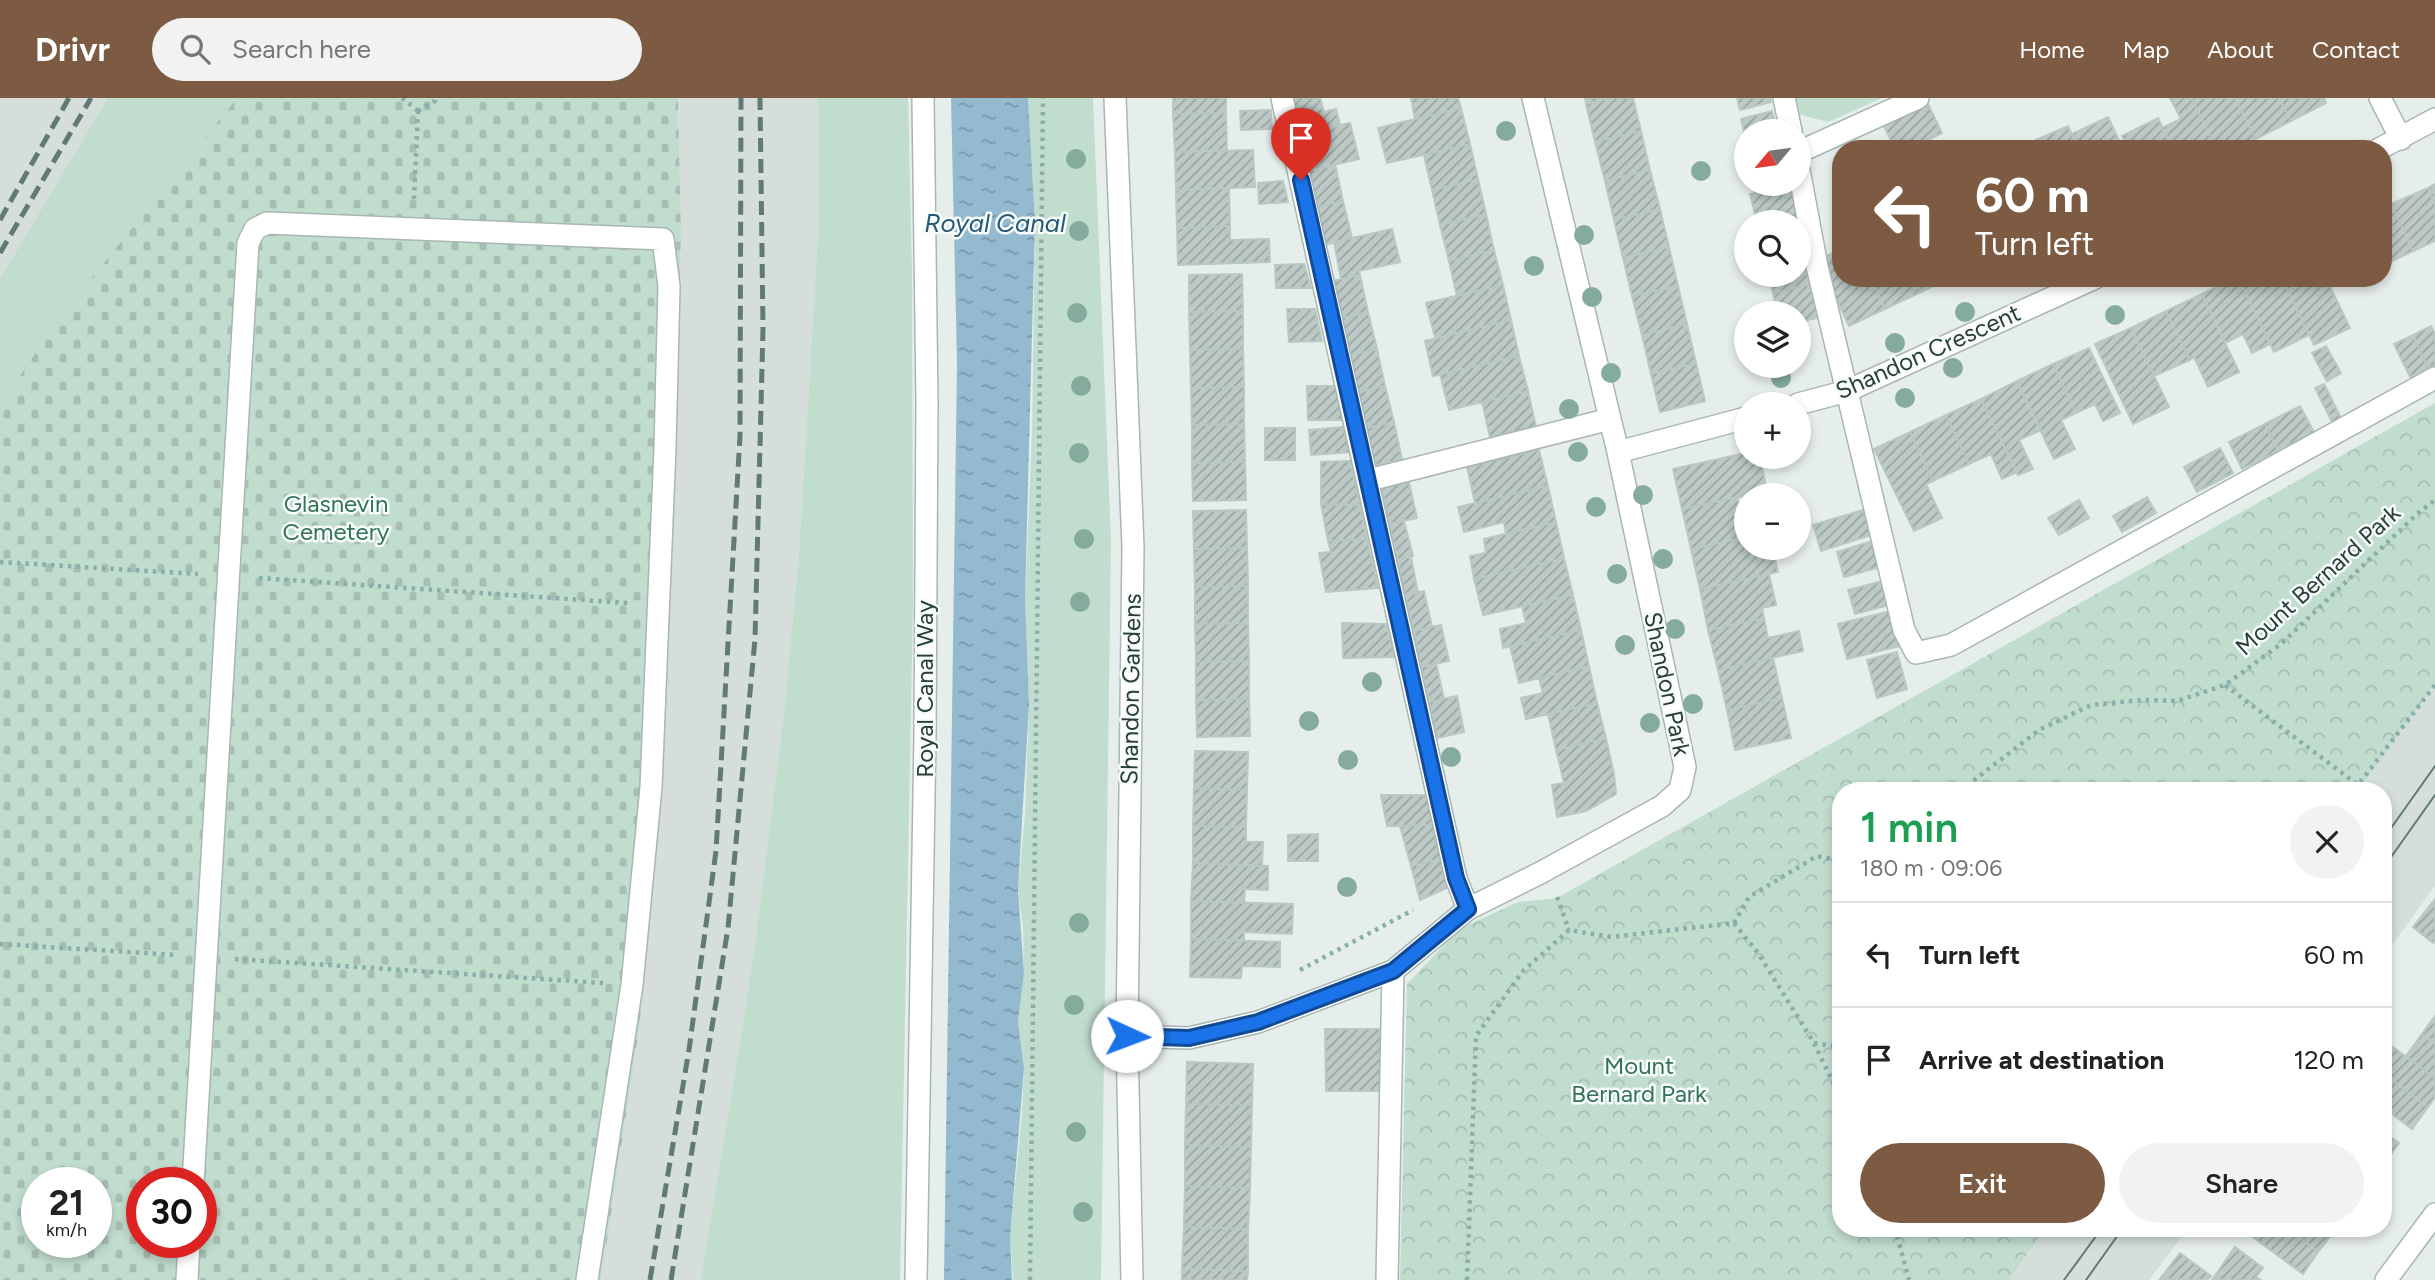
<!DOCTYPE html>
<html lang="en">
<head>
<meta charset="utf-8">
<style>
  :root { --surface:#fff; --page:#f2f2f2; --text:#222; --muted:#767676; --line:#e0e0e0; --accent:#7c5b42 }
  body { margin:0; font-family:Figtree,sans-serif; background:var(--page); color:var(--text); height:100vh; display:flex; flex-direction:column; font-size:26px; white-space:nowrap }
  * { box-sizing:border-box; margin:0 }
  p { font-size:23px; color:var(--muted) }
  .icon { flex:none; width:38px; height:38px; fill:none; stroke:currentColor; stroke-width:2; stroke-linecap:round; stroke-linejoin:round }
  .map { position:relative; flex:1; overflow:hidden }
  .panel { position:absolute; left:1832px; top:684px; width:560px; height:455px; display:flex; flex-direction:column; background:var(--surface); border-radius:28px; box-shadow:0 4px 10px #0003 }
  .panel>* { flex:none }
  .banner { position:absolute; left:1832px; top:42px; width:560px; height:147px; border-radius:28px; box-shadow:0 4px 10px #0003; background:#7c5b42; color:#fff; overflow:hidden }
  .needle { width:46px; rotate:241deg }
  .controls { position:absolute; left:1734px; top:21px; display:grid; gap:14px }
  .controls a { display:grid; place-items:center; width:77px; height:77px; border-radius:50%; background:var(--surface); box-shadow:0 4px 10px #0003; font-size:35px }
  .speed { position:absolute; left:21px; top:1069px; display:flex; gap:14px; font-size:35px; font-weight:700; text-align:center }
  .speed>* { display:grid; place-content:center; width:91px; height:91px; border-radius:50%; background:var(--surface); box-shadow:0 4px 10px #0003; line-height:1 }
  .speed small { font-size:18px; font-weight:400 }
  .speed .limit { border:10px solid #d22; background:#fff; color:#111 }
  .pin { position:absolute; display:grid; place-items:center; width:60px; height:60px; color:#fff; margin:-72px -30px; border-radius:50% 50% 50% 0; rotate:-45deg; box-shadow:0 0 7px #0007 }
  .pin .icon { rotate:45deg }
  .me { position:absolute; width:77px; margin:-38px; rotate:92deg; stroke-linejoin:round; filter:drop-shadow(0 0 5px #0008) }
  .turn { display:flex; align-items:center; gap:24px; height:147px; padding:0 28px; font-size:32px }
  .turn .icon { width:91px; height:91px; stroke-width:2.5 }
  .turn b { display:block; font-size:49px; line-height:60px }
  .round { display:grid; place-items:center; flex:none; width:74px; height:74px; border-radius:37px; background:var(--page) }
  .headline { display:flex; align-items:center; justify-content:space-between; height:119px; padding:0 28px }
  h1 { font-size:42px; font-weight:600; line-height:52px; color:#1e9e55 }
  .cta { display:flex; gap:14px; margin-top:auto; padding:14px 28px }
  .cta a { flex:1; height:80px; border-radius:42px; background:var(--accent); color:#fff; font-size:28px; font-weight:600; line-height:80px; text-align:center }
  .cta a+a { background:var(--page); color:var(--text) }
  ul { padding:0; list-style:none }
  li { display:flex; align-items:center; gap:21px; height:105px; padding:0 28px; border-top:2px solid var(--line) }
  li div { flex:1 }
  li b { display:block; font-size:26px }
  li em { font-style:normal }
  header { display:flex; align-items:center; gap:42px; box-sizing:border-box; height:98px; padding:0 35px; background:var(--accent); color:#fff }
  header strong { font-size:33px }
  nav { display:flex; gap:38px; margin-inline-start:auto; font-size:24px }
  .search { width:490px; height:63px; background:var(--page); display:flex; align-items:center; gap:18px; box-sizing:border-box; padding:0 24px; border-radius:38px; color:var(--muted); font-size:26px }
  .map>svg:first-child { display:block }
  .built { fill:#d5dedb }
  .green { fill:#c1ddce }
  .cemetery { fill:url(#cemetery-stones); fill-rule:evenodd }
  .park { fill:url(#park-crowns) }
  .water { fill:url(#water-ripples) }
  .building { fill:url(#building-hatch); stroke:#b9c8c4; stroke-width:2 }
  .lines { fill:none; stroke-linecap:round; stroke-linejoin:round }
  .minor-casing { stroke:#a9b6b4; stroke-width:24 }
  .path { stroke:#89afab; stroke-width:4.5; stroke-dasharray:3.5 5; stroke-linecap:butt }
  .minor { stroke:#fff; stroke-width:21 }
  .tram { stroke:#617a78; stroke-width:2 }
  .rail { stroke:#617a78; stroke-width:5; stroke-dasharray:14 7; stroke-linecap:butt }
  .tree { fill:#84ab9b }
  .route-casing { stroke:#114b97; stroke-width:18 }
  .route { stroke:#1a73e8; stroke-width:12 }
  .labels { text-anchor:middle; stroke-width:5; stroke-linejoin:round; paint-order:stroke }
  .street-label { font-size:24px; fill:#263f3d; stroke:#f7fbf9 }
  .park-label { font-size:24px; fill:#337458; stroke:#f7fbf9 }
  .water-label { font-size:26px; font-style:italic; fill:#245a78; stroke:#f7fbf9 }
</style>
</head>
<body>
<header>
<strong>Drivr</strong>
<div class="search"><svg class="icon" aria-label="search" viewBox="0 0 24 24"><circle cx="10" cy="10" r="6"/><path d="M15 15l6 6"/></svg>Search here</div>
<nav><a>Home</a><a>Map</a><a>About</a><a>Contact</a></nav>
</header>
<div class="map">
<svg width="2435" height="1182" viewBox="0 0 2435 1182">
  <defs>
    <pattern id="cemetery-stones" width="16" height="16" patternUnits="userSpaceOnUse" patternTransform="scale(1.75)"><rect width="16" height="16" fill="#c1ddce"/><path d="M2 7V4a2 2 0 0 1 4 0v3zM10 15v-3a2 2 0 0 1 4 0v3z" fill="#a6bfb2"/></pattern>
    <pattern id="park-crowns" width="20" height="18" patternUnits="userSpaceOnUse" patternTransform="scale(1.75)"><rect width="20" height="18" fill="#c1ddce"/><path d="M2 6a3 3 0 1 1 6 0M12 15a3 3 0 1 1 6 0" fill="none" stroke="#a6bfb2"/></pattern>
    <pattern id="water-ripples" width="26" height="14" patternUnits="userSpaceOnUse" patternTransform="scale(1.75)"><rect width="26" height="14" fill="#93bacf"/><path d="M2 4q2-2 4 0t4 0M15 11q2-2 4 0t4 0" fill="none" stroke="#7899a9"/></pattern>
    <pattern id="building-hatch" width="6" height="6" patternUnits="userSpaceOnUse" patternTransform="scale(1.75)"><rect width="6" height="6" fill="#bcc9c6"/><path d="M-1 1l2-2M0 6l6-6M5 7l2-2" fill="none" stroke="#99a5a2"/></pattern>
  </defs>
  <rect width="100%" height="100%" fill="#e6eeec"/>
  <path class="built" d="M0,0H237L0,307Z
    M678,0H818L819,118L799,455L784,613L753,861L701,1182H601L640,926L664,627L681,136Z
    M2435,586V788L2384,858V693H2358Z
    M2045,1131V1130L2188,1131L2149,1182H2009Z"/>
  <path class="green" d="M108,0H390L0,456V181Z
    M818,0H908L912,173L913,505L900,1182H701L753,861L784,613L799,455L819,118Z
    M1028,0H1093L1111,443L1101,1182H1013L1010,1140L1022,1015L1024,970L1018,924L1024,875L1023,829L1018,791L1025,716L1029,607L1025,501L1032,334L1035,123Z
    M1791,0H1882L1828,24L1794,15Z"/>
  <path class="cemetery" d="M237,0H678L681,136L664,627L640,926L601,1182H0V307L58,222ZM37,1085H96V1144H37ZM142,1085H201V1144H142Z"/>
  <path class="park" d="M2435,305V586L2358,693H1841V1130L2045,1131L2009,1182H1400L1407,886L1459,831L1518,804L1557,800Z"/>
  <path class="water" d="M951,0H1028L1035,123L1025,501L1029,607L1018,791L1024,875L1018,924L1024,970L1010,1140L1012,1182H944L957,265Z"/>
  <path class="building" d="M1173,0H1226V15L1173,16Z
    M1291,0H1320L1324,14L1336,11L1340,27L1299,36Z
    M1411,0H1458L1461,10L1415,21Z
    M1585,0H1611L1586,6Z
    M1611,0H1633L1641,33L1595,44L1586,6Z
    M1737,0H1770L1771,4L1740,12Z
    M2170,0H2191L2217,51H2173L2162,30L2181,21Z
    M2191,0H2235L2256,41L2237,51H2217Z
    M2235,0H2279L2291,23L2256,41Z
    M2279,0H2324L2326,5L2291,23Z
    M1927,4L1942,35L1910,51H1895L1883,26Z
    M1461,10L1470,46L1387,65L1378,30Z
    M1271,12L1272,31L1241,32L1240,13Z
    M1772,13L1777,32L1746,33V41L1741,21Z
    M1226,15L1227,52L1175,54L1173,16Z
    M2108,19L2123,51H2078L2072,36Z
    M2158,20L2173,51H2129L2122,38Z
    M1350,25L1359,61L1308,73L1299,36Z
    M2068,28L2078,51H2034L2031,44Z
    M1641,33L1650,72L1605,83L1595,44Z
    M1470,46L1478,81L1432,92L1424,57Z
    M1746,47V79L1740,49Z
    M1253,52L1255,89L1176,92L1175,54Z
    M1335,66L1343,103L1316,109L1308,73Z
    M1650,72L1660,111L1614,122L1605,83Z
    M1478,81L1486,116L1440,127L1432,92Z
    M1283,83L1288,104L1259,106L1258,85Z
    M2435,86V105L2428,90Z
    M1791,87L1799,120L1779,124H1757L1750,96Z
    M1229,90L1230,128L1177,130L1176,92Z
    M2428,90L2435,105V143L2413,153L2391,106Z
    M1343,103L1352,140L1324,147L1316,109Z
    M2391,106L2413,153L2384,167V110Z
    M1660,111L1669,149L1623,160L1614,122Z
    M1486,116L1494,152L1449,163L1440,127Z
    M1799,120L1806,153L1799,154V124H1779Z
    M1230,128V142L1269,141L1270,164L1178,167L1177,130Z
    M1392,131L1400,164L1359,173L1360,177L1341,181L1334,144Z
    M1669,149L1678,188L1632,198L1623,160Z
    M1841,151V180H1871L1885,211L1849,228L1828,183L1826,158Z
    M1494,152L1503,187L1457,198L1449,163Z
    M1806,153L1813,186L1773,195L1769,177H1799V154Z
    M1304,166L1311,190H1276L1275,167Z
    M1242,176L1243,213L1189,214V177Z
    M1360,177L1368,214L1341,220L1332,183Z
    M1871,180H1914L1921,194L1885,211Z
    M1914,180H1950L1921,194Z
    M2235,180H2239L2270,246L2252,255L2243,236L2225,245L2202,196Z
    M2239,180H2282L2309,237L2274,254Z
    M2282,180H2326L2350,230L2314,247Z
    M2338,180H2355L2341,187Z
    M1813,186L1821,219L1799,224V215H1777L1773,195Z
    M1503,187L1511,222L1435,240L1426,205Z
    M1678,188L1687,226L1642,237L1632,198Z
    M2202,196L2239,274L2208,289L2194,259L2190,262L2166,213Z
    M1287,211H1315L1322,243L1289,244Z
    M1243,213V251L1190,252L1189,214Z
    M2166,213L2190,262L2154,278L2131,230Z
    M1368,214L1377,251L1349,257L1341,220Z
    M1511,222L1519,258L1433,278L1425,243Z
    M1687,226L1696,265L1651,276L1642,237Z
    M2431,228L2435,236V267L2428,270L2413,237Z
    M2131,230L2169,309L2133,326L2095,246Z
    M2413,237L2428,270L2410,279L2394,246Z
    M2326,248L2341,275L2327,283L2312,255Z
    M2089,250L2120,315L2103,323L2095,306L2076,315L2053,266Z
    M1243,251L1244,289L1191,290L1190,252Z
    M1377,251L1385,288L1358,294L1349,257Z
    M1519,258L1528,293L1449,312L1440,276Z
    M1696,265L1705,303L1660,314L1651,276Z
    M2053,266L2076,315L2061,322L2075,351L2054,361L2017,283Z
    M2017,283L2041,332L2019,342L2033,371L2018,377L1981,301Z
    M2324,286L2342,322L2333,326L2315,290Z
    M1307,288H1337L1344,322H1308Z
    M1385,288L1394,324L1366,330L1358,294Z
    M1244,289V326L1192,327L1191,290Z
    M1528,293L1536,329L1490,339L1482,304Z
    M1981,301L2017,374L2002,381L1991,356L1969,366L1946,317Z
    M2300,308L2314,334L2278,353L2265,326Z
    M1946,317L1969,366L1933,383L1910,334Z
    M1394,324L1402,361L1374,368L1366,330Z
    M1244,326L1245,364L1192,365V327Z
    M2265,326L2278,353L2242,371L2229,344Z
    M1343,329L1351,354L1311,357L1309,332Z
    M1265,330H1295V362H1265Z
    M1910,334L1933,383L1926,386L1942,420L1914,433L1874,351Z
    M2220,350L2233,375L2197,394L2184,369Z
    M1539,352L1548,388L1475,405L1467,369Z
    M1746,355V359H1760L1767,393L1682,411L1673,371Z
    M1350,363L1360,407L1321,406V364Z
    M1245,364L1246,402L1193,403L1192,365Z
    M1409,384L1417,420L1389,426L1382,390Z
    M1548,388L1556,424L1506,436L1504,424L1464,434L1458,409Z
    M1737,399L1746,439L1691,451L1682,411Z
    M2147,399L2156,415L2122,434L2113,418Z
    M2079,402L2089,420L2059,437L2048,420Z
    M1321,406L1360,407L1367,441L1328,443Z
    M1246,412L1247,450L1194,451L1193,413Z
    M1863,412L1871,437L1821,453L1813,427Z
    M1404,423L1413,458L1398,462L1389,426Z
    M1556,424L1564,460L1474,481L1470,458L1486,455L1484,441Z
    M1746,439V450H1772L1778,474L1700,491L1691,451Z
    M1367,441L1378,490L1326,494L1319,455L1331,454L1328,443Z
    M1872,443L1880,469L1844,479L1837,454Z
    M1247,450L1248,488L1195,489L1194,451Z
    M1411,459L1418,495L1405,497L1398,462Z
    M1564,460L1573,497L1483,517L1474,481Z
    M1769,476L1776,507L1762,510L1764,520L1708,532L1700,491Z
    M1883,483L1889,507L1855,516L1848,492Z
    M1248,488V525L1195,526V489Z
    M1424,493L1432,529L1414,533L1405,497Z
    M1573,497L1581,532L1503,550L1500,531L1526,525L1522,508Z
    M1891,513L1900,548L1847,561L1838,526Z
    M1764,520L1768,540L1799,533L1803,553L1718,572L1708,532Z
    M1248,525L1249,563L1196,564L1195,526Z
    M1342,525L1386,526L1395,559L1343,560Z
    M1441,527L1449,563L1421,569L1414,533Z
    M1581,532L1589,568L1519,585L1510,548Z
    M1897,554L1907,591L1877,600L1867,562Z
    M1773,560L1782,600L1727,612L1718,572Z
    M1249,563V601L1196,602V564Z
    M1436,565L1444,601L1429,604L1421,569Z
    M1589,568L1597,605L1526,621L1521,600L1543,595L1539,580Z
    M1457,598L1464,634L1437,640L1429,604Z
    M1782,600L1791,640L1735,652L1727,612Z
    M1249,601L1250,638L1197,639L1196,602Z
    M1597,605L1606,640L1556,652L1548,616Z
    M1606,640L1614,676L1616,696L1586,713L1557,719L1552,687L1564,685L1556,652Z
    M1195,653L1248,654L1247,692L1194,690Z
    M1194,690L1247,692L1246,729L1193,728Z
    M1381,697H1429L1434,727L1387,728Z
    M1434,727L1442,761L1411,768L1400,728Z
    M1193,728L1246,729V744H1263L1262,768L1193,765Z
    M1318,736V763H1288V737Z
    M1442,761L1449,789L1420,802L1411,768Z
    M1193,765L1268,768V792L1245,791L1244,805L1191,803Z
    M2435,801V843L2433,845L2413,829Z
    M1191,803L1293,806L1292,836L1244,834V842L1191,841Z
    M1191,841L1280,844V869L1242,868L1241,880L1190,879Z
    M2435,918V946L2422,936Z
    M1325,931H1386V993H1326Z
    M2422,936L2435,946V980L2406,958Z
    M2386,944L2435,980V999L2428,1009L2384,976V947Z
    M1187,964L1253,966L1252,1007L1186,1006Z
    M2389,980L2428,1009L2412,1031L2384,1010V988Z
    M1186,1006L1252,1007L1251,1049L1185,1047Z
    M2384,1034L2399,1045L2384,1066Z
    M1185,1047L1251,1049L1250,1090L1185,1088Z
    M1185,1088L1250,1090L1248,1131L1184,1129Z
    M1184,1129L1248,1131V1173L1182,1171Z
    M2260,1130H2287L2318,1154L2303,1176L2254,1140Z
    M2287,1130H2332L2335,1132L2318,1154Z
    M2235,1149L2263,1170L2256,1179L2261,1182H2212Z
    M2180,1155L2211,1178L2207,1182L2160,1181Z
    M1182,1171L1248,1173L1247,1182H1182Z"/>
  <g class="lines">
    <g class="minor-casing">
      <path id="minor" d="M1115,0L1133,449L1127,938L1132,1182
        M1282,0L1456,780L1468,811
        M1784,0L1791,33
        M2380,0L2401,41
        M2379,51L2435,21
        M1799,54L1918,0
        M1799,72L1817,168L1904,532L1916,555L1951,547L2435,280
        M1798,306L1847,293L2095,180
        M1618,354L1746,320
        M1369,382L1610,321
        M1127,938L1189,940L1258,924L1393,873L1468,811L1542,774L1662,708L1680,692L1685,669L1618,354L1533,0
        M193,1085L248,145L255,131L267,125L663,141L669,188L665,350L651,689L632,887L587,1182
        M187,1182L189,1144
        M916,1182L925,636L927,304L923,0
        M1387,1182L1393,873
        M2386,1182L2435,1116"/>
    </g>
    <path class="path" d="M402,0L418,13
      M418,13L435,3V0
      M414,101L418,13
      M0,464L198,476
      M259,480L628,505
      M2225,587L2358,687L2435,587
      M1960,693L2039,632L2091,607L2142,602L2177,603L2225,587L2281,546L2417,416L2435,402
      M1557,799L1569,832
      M1734,825L1749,799L1817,758L1841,763
      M0,846L177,857
      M235,861L603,885
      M1300,872L1413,812
      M1814,945L1841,949
      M1895,1130L1909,1182
      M1030,1182L1043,0
      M1467,1182L1476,938L1523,873L1569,832L1611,839L1734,825L1758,855L1814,945L1841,1001"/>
    <use href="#minor" class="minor"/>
    <path class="tram" d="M2384,740L2435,668
      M2384,769L2435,697
      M2064,1182L2102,1130
      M2086,1182L2123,1130"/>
    <path class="rail" d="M0,122L69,0
      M0,155L91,0
      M650,1182L689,952L716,753L740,338L741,0
      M671,1182L728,830L755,541L763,231L760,0"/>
  </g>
  <g class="tree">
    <circle cx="1506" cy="33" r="10"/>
    <circle cx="1076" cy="61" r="10"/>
    <circle cx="1701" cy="73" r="10"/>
    <circle cx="1079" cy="133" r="10"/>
    <circle cx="1584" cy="137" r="10"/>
    <circle cx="1534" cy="168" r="10"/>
    <circle cx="1592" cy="199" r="10"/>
    <circle cx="1965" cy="214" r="10"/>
    <circle cx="1077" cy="215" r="10"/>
    <circle cx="2115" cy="217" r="10"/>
    <circle cx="1895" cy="245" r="10"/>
    <circle cx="1953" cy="270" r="10"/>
    <circle cx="1611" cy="275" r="10"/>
    <circle cx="1781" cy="280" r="10"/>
    <circle cx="1081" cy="288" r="10"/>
    <circle cx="1905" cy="300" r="10"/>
    <circle cx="1569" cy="311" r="10"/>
    <circle cx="1578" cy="354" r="10"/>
    <circle cx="1079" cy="355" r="10"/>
    <circle cx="1643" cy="397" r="10"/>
    <circle cx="1596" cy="409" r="10"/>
    <circle cx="1084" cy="441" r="10"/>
    <circle cx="1663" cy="461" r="10"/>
    <circle cx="1617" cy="476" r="10"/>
    <circle cx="1080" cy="504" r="10"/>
    <circle cx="1675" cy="531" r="10"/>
    <circle cx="1625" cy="547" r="10"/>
    <circle cx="1372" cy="584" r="10"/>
    <circle cx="1693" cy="606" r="10"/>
    <circle cx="1309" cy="623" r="10"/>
    <circle cx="1650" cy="625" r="10"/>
    <circle cx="1451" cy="659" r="10"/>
    <circle cx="1348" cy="662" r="10"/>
    <circle cx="1347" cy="789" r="10"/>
    <circle cx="1079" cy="825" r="10"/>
    <circle cx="1074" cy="907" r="10"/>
    <circle cx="1076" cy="1034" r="10"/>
    <circle cx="1083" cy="1114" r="10"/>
  </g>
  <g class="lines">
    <g class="route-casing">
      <path id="route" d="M1127,938L1189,940L1258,924L1393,873L1468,811L1456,780L1301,82"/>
    </g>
    <use href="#route" class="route"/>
  </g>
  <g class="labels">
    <g class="street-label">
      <text transform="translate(1928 254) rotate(-24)" y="8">Shandon Crescent</text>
      <text transform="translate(2318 482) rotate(-42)" y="8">Mount Bernard Park</text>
      <text transform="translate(1667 586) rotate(78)" y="8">Shandon Park</text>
      <text transform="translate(925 591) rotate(-90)" y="8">Royal Canal Way</text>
      <text transform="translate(1131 591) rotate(-89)" y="8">Shandon Gardens</text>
    </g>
    <g class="park-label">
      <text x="336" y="414">Glasnevin<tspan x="336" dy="28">Cemetery</tspan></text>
      <text x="1639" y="976">Mount<tspan x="1639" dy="28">Bernard Park</tspan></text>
    </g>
    <g class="water-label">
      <text x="995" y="134">Royal Canal</text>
    </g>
  </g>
</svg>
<div class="controls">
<a><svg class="needle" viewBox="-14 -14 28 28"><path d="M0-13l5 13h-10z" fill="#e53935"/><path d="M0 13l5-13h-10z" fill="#767676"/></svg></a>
<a><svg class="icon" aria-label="search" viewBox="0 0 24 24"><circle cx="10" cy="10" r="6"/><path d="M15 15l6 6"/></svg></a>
<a><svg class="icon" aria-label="layers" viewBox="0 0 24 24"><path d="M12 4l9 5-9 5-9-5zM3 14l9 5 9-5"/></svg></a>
<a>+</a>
<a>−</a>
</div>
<div class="speed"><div>21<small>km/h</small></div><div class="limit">30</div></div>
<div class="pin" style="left:1301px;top:82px;background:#d93025"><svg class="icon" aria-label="arrive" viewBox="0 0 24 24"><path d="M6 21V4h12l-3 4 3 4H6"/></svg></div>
<svg class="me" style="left:1127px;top:938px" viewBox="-20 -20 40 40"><circle r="19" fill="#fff"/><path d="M0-13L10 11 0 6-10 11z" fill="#1a73e8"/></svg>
<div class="banner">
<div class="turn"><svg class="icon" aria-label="left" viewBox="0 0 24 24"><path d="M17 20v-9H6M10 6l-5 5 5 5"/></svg><div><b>60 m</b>Turn left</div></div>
</div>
<section class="panel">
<div class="headline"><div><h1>1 min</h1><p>180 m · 09:06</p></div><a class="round"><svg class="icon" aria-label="close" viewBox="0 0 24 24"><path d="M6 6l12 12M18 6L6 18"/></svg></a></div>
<ul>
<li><svg class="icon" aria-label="left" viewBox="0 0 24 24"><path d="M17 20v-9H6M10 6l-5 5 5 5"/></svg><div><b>Turn left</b></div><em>60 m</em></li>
<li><svg class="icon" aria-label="arrive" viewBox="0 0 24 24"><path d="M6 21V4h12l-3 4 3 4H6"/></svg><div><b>Arrive at destination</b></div><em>120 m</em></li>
</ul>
<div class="cta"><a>Exit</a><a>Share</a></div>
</section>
</div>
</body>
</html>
